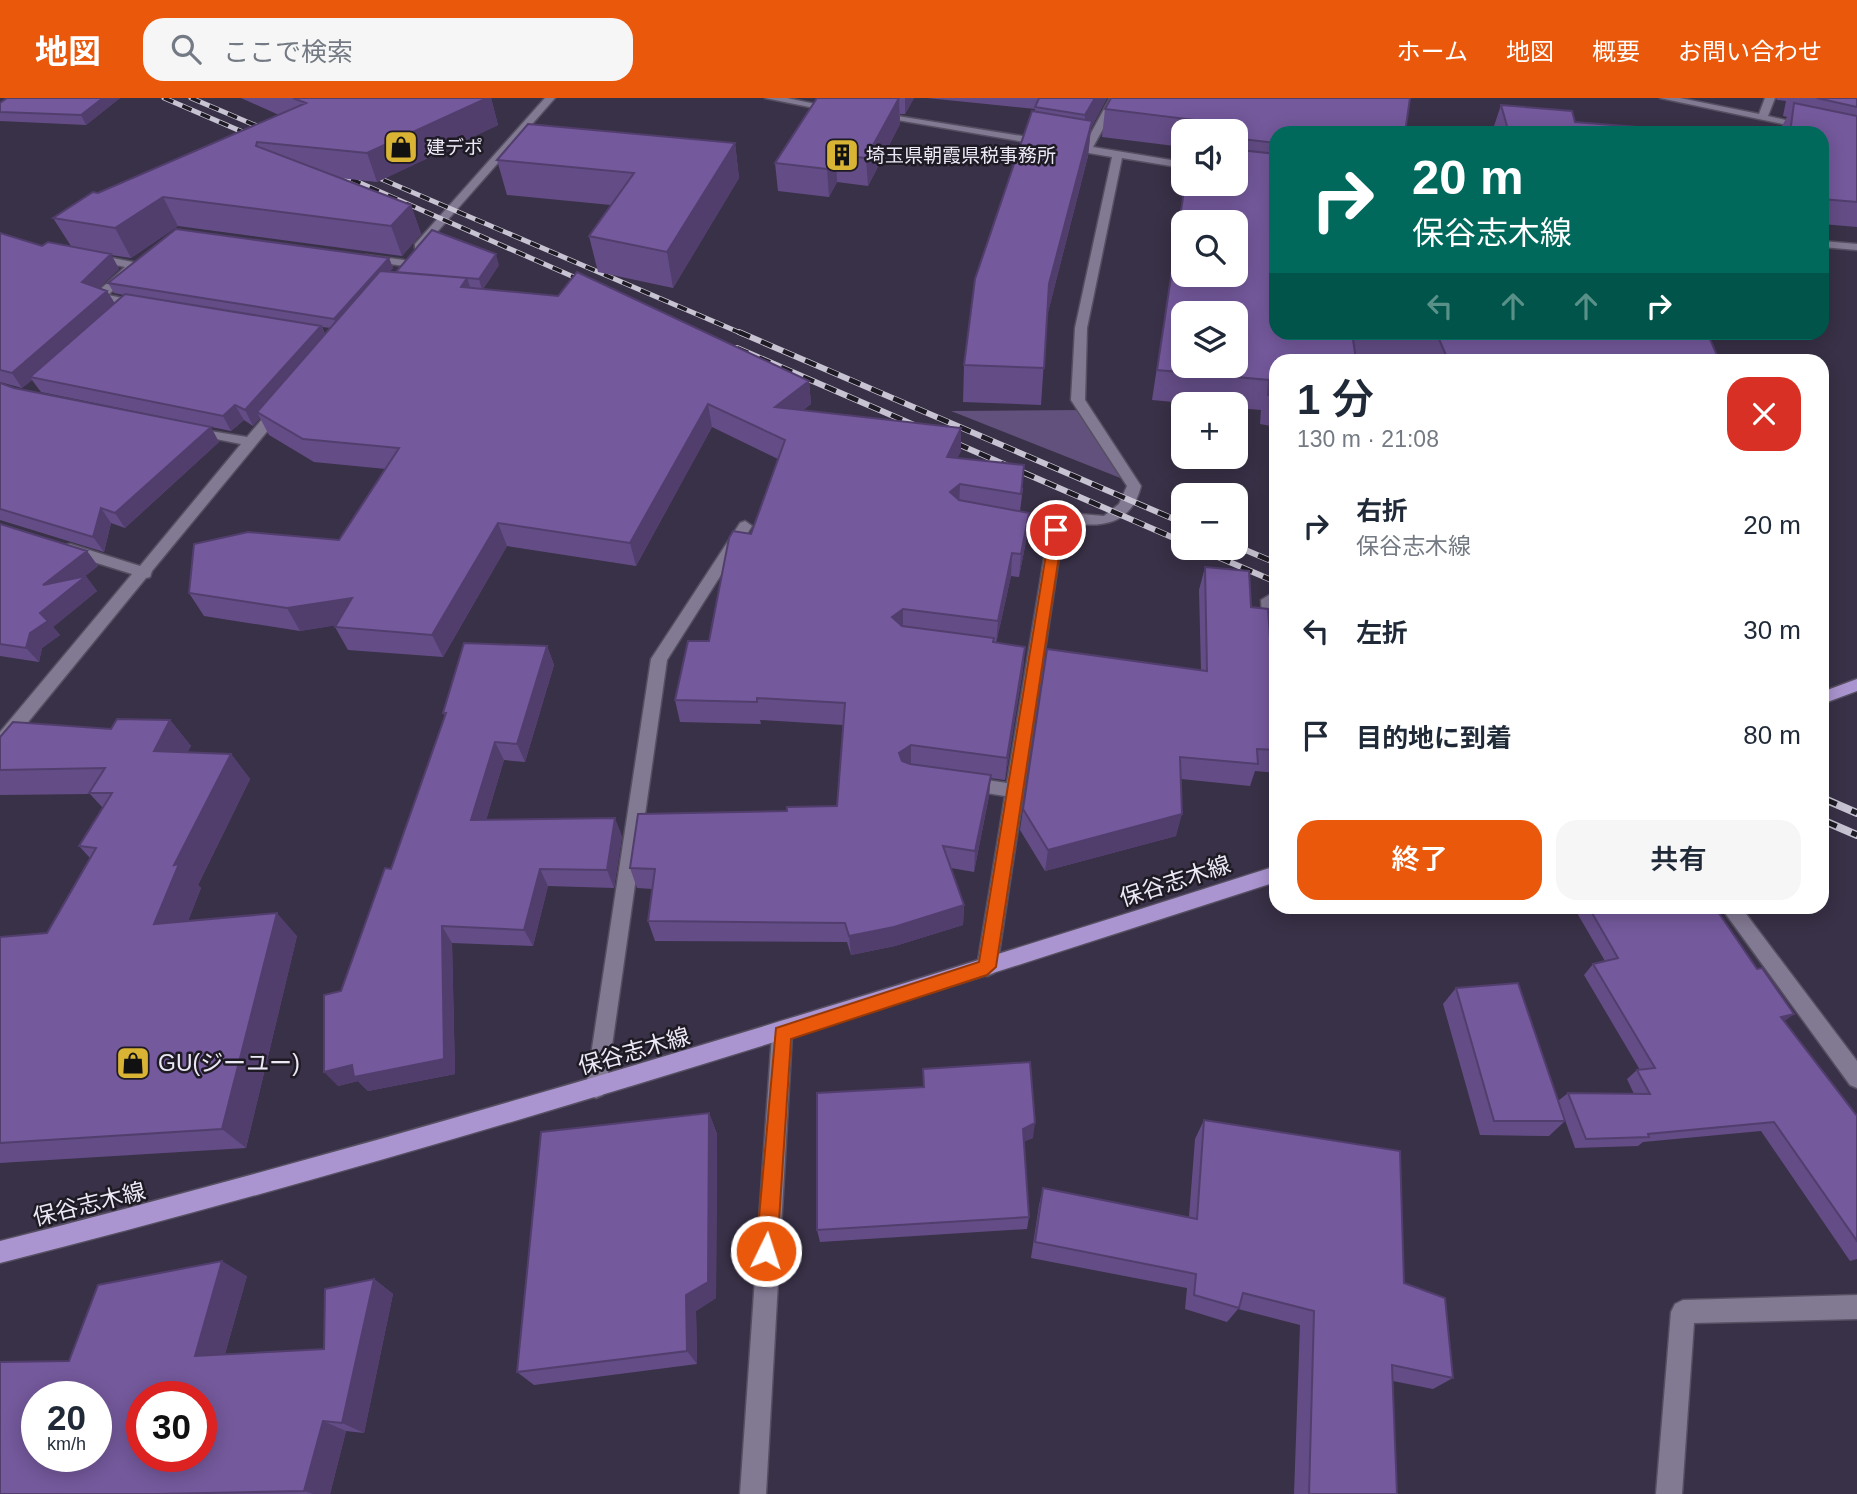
<!DOCTYPE html>
<html lang="ja">
<head>
<meta charset="utf-8">
<style>
  :root { --surface:#fff; --page:#f6f6f7; --text:#1f2937; --muted:#747a83; --accent:#ea580c }
  body { margin:0; font-family:Helvetica,"Noto Sans JP",sans-serif; background:var(--page); color:var(--text); height:100vh; display:flex; flex-direction:column; font-size:26px; white-space:nowrap }
  * { box-sizing:border-box; margin:0 }
  p { font-size:23px; color:var(--muted) }
  .icon { flex:none; width:38px; height:38px; fill:none; stroke:currentColor; stroke-width:2; stroke-linecap:round; stroke-linejoin:round }
  .map { position:relative; flex:1; overflow:hidden }
  .panel { position:absolute; left:1269px; top:256px; width:560px; height:560px; display:flex; flex-direction:column; background:var(--surface); border-radius:21px; box-shadow:0 4px 18px #0003 }
  .panel>* { flex:none }
  .top-card { position:absolute; left:1269px; top:28px; width:560px; height:214px; border-radius:21px; box-shadow:0 4px 18px #0003; background:#00695c; color:#fff; overflow:hidden }
  .buttons { position:absolute; left:1171px; top:21px; display:grid; gap:14px }
  .buttons a { display:grid; place-items:center; width:77px; height:77px; border-radius:14px; background:var(--surface); box-shadow:0 4px 18px #0003; font-size:35px }
  .speed { position:absolute; left:21px; top:1283px; display:flex; gap:14px; font-size:35px; font-weight:700; text-align:center }
  .speed>* { display:grid; place-content:center; width:91px; height:91px; border-radius:50%; background:var(--surface); box-shadow:0 4px 18px #0003; line-height:1 }
  .speed small { font-size:18px; font-weight:400 }
  .speed .limit { border:10px solid #d22; background:#fff; color:#111 }
  .pin { position:absolute; display:grid; place-items:center; width:60px; height:60px; color:#fff; margin:-30px; border:4px solid #fff; border-radius:50%; box-shadow:0 2px 7px #0007 }
  .me { position:absolute; width:77px; margin:-38px; rotate:4deg; stroke-linejoin:round; filter:drop-shadow(0 0 5px #0008) }
  .turn { display:flex; align-items:center; gap:24px; height:147px; padding:0 28px; font-size:32px }
  .turn .icon { width:91px; height:91px; stroke-width:2.5 }
  .turn b { display:block; font-size:49px; line-height:60px }
  .lanes { display:flex; align-items:center; height:66px; padding:0 28px; background:#0003; justify-content:center; gap:35px; direction:ltr }
  .lanes .off { opacity:.35 }
  .round { display:grid; place-items:center; flex:none; width:74px; height:74px; border-radius:21px; background:var(--page) }
  .head { display:flex; align-items:center; justify-content:space-between; height:119px; padding:0 28px }
  h1 { font-size:42px; font-weight:600; line-height:52px }
  .primary-button { display:flex; gap:14px; margin-top:auto; padding:14px 28px }
  .primary-button a { flex:1; height:80px; border-radius:21px; background:var(--accent); color:#fff; font-size:28px; font-weight:600; line-height:80px; text-align:center }
  .primary-button a+a { background:var(--page); color:var(--text) }
  ul { padding:0; list-style:none }
  li { display:flex; align-items:center; gap:21px; height:105px; padding:0 28px }
  li div { flex:1 }
  li b { display:block; font-size:26px }
  li em { font-style:normal }
  header { display:flex; align-items:center; gap:42px; box-sizing:border-box; height:98px; padding:0 35px; background:var(--accent); color:#fff }
  header strong { font-size:33px }
  nav { display:flex; gap:38px; margin-inline-start:auto; font-size:24px }
  .search { width:490px; height:63px; background:var(--page); display:flex; align-items:center; gap:18px; box-sizing:border-box; padding:0 24px; border-radius:21px; color:var(--muted); font-size:26px }
  .map>svg:first-child { display:block }
  .green { fill:#62517d }
  .lines { fill:none; stroke-linecap:round; stroke-linejoin:round }
  .minor-casing { stroke:#554f61; stroke-width:3 }
  .major-casing { stroke:#554f61; stroke-width:3 }
  .minor { fill:#827992; fill-rule:evenodd }
  .major { fill:#ab95d0; fill-rule:evenodd }
  .rail-far2-casing { stroke:#c8c3d2; stroke-width:5 }
  .rail-far1-casing { stroke:#c8c3d2; stroke-width:6 }
  .rail-casing { stroke:#c8c3d2; stroke-width:8 }
  .rail-far2 { stroke:#1f1b25; stroke-width:3.5; stroke-dasharray:10; stroke-linecap:butt }
  .rail-far1 { stroke:#1f1b25; stroke-width:4.5; stroke-dasharray:12; stroke-linecap:butt }
  .rail { stroke:#1f1b25; stroke-width:5; stroke-dasharray:16; stroke-linecap:butt }
  .wall { fill:#644d86; fill-rule:evenodd }
  .shaded-wall { fill:#513e6d }
  .building { fill:#74599c; stroke:#513e6d; stroke-width:2; fill-rule:evenodd }
  .route { fill:#ea580c; stroke:#983908; stroke-width:2 }
  .labels { text-anchor:middle; stroke-width:5; stroke-linejoin:round; paint-order:stroke }
  .far-poi-label { font-size:19px; fill:#ede8f6; stroke:#1f1b25; text-anchor:start }
  .street-label { font-size:23px; fill:#ede8f6; stroke:#1f1b25 }
  .poi-label { font-size:23px; fill:#ede8f6; stroke:#1f1b25; text-anchor:start }
</style>
</head>
<body>
<header>
<strong>地図</strong>
<div class="search"><svg class="icon" aria-label="search" viewBox="0 0 24 24"><circle cx="10" cy="10" r="6"/><path d="M15 15l6 6"/></svg>ここで検索</div>
<nav><a>ホーム</a><a>地図</a><a>概要</a><a>お問い合わせ</a></nav>
</header>
<div class="map">
<svg width="1857" height="1396" viewBox="0 0 1857 1396">
  <rect width="100%" height="100%" fill="#393147"/>
  <path class="green" d="M1080,312L1128,383L951,313Z"/>
  <g class="lines">
    <g class="minor-casing">
      <path id="minor" d="M545,0H555L423,150H415V146Z
        M765,0H787L839,11L834,14Z
        M1110,0H1120L1093,49L1183,64V70L1122,60L1087,230L1085,302L1141,388C1132,425 1104,430 1071,425L1063,433L997,869L994,875L987,878L980,875L977,869L1005,698L961,691L958,686L961,681L967,679L1007,685L1048,436L1004,429L997,424L1004,419L1053,427L1068,415L1104,418L1119,406L1127,388L1071,302L1075,230L1112,59L874,18L879,15L1084,48Z
        M1660,0H1680L1759,16L1765,0H1775L1768,18L1811,28L1806,31Z
        M1822,143L1857,146V152L1822,149Z
        M92,156L138,165V169L108,197L142,204V210L95,202V196L125,169L88,161L86,159Z
        M366,157L404,162L410,165L404,168L362,162L360,160Z
        M279,306L284,307V313L152,473L150,479L146,480L6,651L0,653V634L132,476L65,455V447L70,446L140,468L241,346L186,335V329L247,339L274,307Z
        M745,423L752,428L667,562L606,990L603,997L596,1000L589,997L586,990L651,561L740,425Z
        M1269,497L1276,500V610L1268,604L1261,502Z
        M1720,808H1740L1857,963V990L1850,987Z
        M782,927L789,929L792,936L766,1396H740L772,936L775,929Z
        M1857,1197V1221L1694,1225L1682,1396H1656L1671,1214L1675,1206L1683,1202Z"/>
    </g>
    <g class="major-casing">
      <path id="major" d="M1857,581V593L1822,606V594Z
        M1276,768V784C853,921 431,1056 0,1165V1143C430,1034 853,903 1276,768Z"/>
    </g>
    <use href="#minor" class="minor"/>
    <use href="#major" class="major"/>
    <g class="rail-far2-casing">
      <path id="rail-far2" d="M164,0L259,41
        M191,0L271,34
        M333,73L592,187
        M365,74L743,236"/>
    </g>
    <g class="rail-far1-casing">
      <path id="rail-far1" d="M739,234L1183,425
        M737,250L1183,444
        M1236,448L1276,465
        M1197,450L1276,484"/>
    </g>
    <g class="rail-casing">
      <path id="rail" d="M1822,700L1857,715
        M1822,722L1857,737"/>
    </g>
    <use href="#rail-far2" class="rail-far2"/>
    <use href="#rail-far1" class="rail-far1"/>
    <use href="#rail" class="rail"/>
  </g>
  <path class="wall" d="M120,0L86,27L0,23V5Z
    M241,0H491L498,27L377,84L339,80L411,107L421,136L402,158L178,128L131,160L111,157L119,171L99,190L107,193L114,205L124,197L114,195L108,185L389,160L393,170L389,174H396L499,167L483,191L809,283L811,306L803,312L961,353L957,360L1023,390L1020,413L1027,438L1019,479L1011,478L996,545L1025,549L1023,571L1005,682L990,680L989,698L974,774L951,770L964,807L963,827L895,848L851,857L847,844L655,843L648,823L652,791L637,790L630,770L787,713L837,708L843,627L760,622L761,626L680,624L675,602L709,543L751,436L778,361L712,329L636,468L507,448L443,559L348,552L335,529L336,527L300,533L204,518L189,495L339,442L386,371L314,364L269,337L260,320L253,328L244,322L231,333L41,294L32,282L22,290L0,284V135L42,148H71L53,120L98,95L279,17ZM322,229L331,230L325,236Z
    M817,0H914L905,16H900V26L868,88L837,84L829,99L778,93L775,65Z
    M927,0H1107L1091,30L1088,58L1047,218L1041,307L963,304L964,267L1035,11Z
    M1111,0L1276,35V234H1707L1719,262H1424L1423,260L1355,258L1276,262V329L1260,326L1261,312L1236,310V306H1196L1152,302L1185,86H1236V33H1183V49L1102,39L1105,11Z
    M1776,0H1857V129L1822,126V35H1781L1782,28L1787,19L1783,18L1786,3L1777,2Z
    M1501,7L1575,24L1713,35H1494L1493,31Z
    M735,45L739,80L673,190L598,174L589,138L611,107L507,97L497,62Z
    M0,285L14,290L219,344L125,430L111,425L104,454L0,422Z
    M0,426L87,453L98,468L85,478L97,493L53,529L60,537L42,550L39,564L0,558Z
    M1205,469L1251,509L1273,582L1276,584V675L1255,673L1250,688L1181,681L1176,738L1045,773L1020,732L1023,711L1201,572L1199,492Z
    M547,548L554,567L525,664L504,662L486,722L622,738L614,790L548,788L533,848L452,845L455,976L368,993L358,983L338,988L341,893L391,771L445,618L443,615Z
    M170,622L191,648L187,654L231,656L250,681L198,787L201,790L188,823L297,838L246,1050L0,1065V839L47,835L90,760L79,748L103,710L90,696L0,697V639L111,631Z
    M1573,808H1714L1784,923L1857,1018V1161L1850,1163L1761,1033L1643,1044L1638,1048L1575,1050L1564,1019L1565,1023L1549,1038L1480,1037L1443,906L1456,890L1558,1003L1568,995L1634,996L1627,981L1637,972H1640L1584,877L1593,866L1605,863Z
    M923,971L1033,1040L1024,1043L1029,1119L1027,1131L820,1144L817,1132L924,989Z
    M709,1015L717,1036L716,1200L696,1213L697,1266L534,1287L517,1274Z
    M1204,1022L1404,1185L1453,1280L1433,1291L1393,1283L1397,1396H1294L1300,1227L1238,1211L1227,1224L1185,1211L1187,1190L1031,1160L1039,1107L1043,1090L1189,1119L1195,1041Z
    M247,1178L225,1256L324,1251L374,1181L393,1196L364,1335L346,1333L330,1396H0L69,1263Z"/>
  <path class="shaded-wall" d="M103,0H120L86,27L81,17Z
    M487,0H491L498,27L377,84L367,55Z
    M899,0L900,26L868,88L866,60Z
    M905,0H914L905,16Z
    M1095,0H1107L1091,30L1088,58L1046,222L1049,186L1083,45L1085,17Z
    M735,45L739,80L673,190L667,154Z
    M836,57L837,84L829,99L827,71Z
    M163,99L178,128L131,160L115,130Z
    M411,107L421,136L402,158L391,128Z
    M111,156L119,171L90,199L82,184Z
    M496,156L499,167L482,192L479,181Z
    M389,160L393,170L338,231L334,221Z
    M467,180L475,203L461,189Z
    M107,193L116,207L30,279L32,282L22,290L12,275Z
    M321,228L328,243L257,314L260,320L253,328L245,312Z
    M809,283L811,306L778,332L775,309Z
    M708,306L712,329L636,468L630,445Z
    M235,307L244,322L231,333L223,318Z
    M211,329L219,344L125,430L115,415Z
    M961,330V353L947,382V359Z
    M960,386L959,409L950,394Z
    M101,410L111,425L104,454L93,439Z
    M1029,415L1027,438L1019,479L1021,456Z
    M498,425L507,448L443,559L432,537Z
    M87,453L98,468L55,502L43,487Z
    M1012,455L1011,478L996,546L998,523Z
    M86,478L97,493L53,529L60,537L42,550L39,564L26,550L30,535L40,515Z
    M352,500L364,523L300,533L287,510Z
    M903,511V533L892,519Z
    M547,548L554,567L525,664L517,646Z
    M1025,549L1023,571L1005,682L1007,660Z
    M170,622L191,648L175,678L154,653Z
    M495,644L504,662L481,740L471,722Z
    M911,647V668L900,677L899,655Z
    M231,656L250,681L198,787L201,790L178,849L154,826L174,767Z
    M991,677L989,698L974,774L975,753Z
    M1182,716L1176,738L1045,773L1048,752Z
    M615,720L622,738L614,790L607,772Z
    M540,771L548,788L533,848L524,832Z
    M964,807L963,827L895,848L851,857L849,838Z
    M277,815L297,838L246,1050L222,1031Z
    M442,828L452,845L455,976L368,993L358,983L338,988L324,974Z
    M1794,916L1781,926V919Z
    M709,1015L717,1036L716,1200L696,1213L697,1266L687,1253L686,1197Z
    M1035,1025L1033,1040L1021,1045L1023,1031Z
    M222,1163L247,1178L221,1270L195,1258Z
    M374,1181L393,1196L364,1335L342,1325Z
    M323,1323L346,1333L330,1396H313L304,1393Z"/>
  <path class="building" d="M7,0H103L81,17L0,14V5Z
    M293,0H487L367,55L257,44L256,48L411,107L391,128L163,99L115,130L53,120L93,94L98,95L306,5Z
    M817,0H899L866,60L836,57L827,71L775,65Z
    M1039,0H1095L1085,17L1035,9Z
    M1111,0H1410L1405,35H1276V45L1242,41L1240,52L1276,56V234H1352L1356,262H1276V298L1268,297L1269,282L1157,272L1185,86H1236V33H1193L1195,22L1105,11ZM1183,124H1236V177H1183ZM1183,215H1236V268H1183Z
    M1817,0H1857V9Z
    M1794,5L1857,18V104L1822,101V35H1790Z
    M1501,7L1572,13L1575,24L1713,35H1509Z
    M1032,13L1092,23L1049,186L1044,270L964,267L975,181Z
    M528,26L735,45L667,154L589,138L634,75L497,62Z
    M176,131L389,160L334,221L108,185Z
    M432,132L496,156L479,181L396,174Z
    M0,135L42,148L48,144L111,156L82,184L107,193L12,275L0,272Z
    M380,173L467,180L461,189L558,198L577,174L809,283L775,309L961,330L947,359L1024,367L1021,396L960,386L950,394L959,402L1029,415L1021,456L1012,455L998,523L903,511L892,519L902,528L994,540L993,544L1025,549L1007,660L911,647L899,655L902,663L910,666L991,677L975,753L943,748L964,807L894,829L849,838L845,825L648,823L655,771L630,770L638,716L787,713V709L837,708L845,605L757,600V604L675,602L688,543H709L729,440L733,433L751,436L785,342L708,306L630,445L498,425L432,537L335,529L352,500L287,510L189,495L194,446L248,434L339,442L399,350L303,341L257,314Z
    M125,196L321,228L245,312L235,307L223,318L30,279Z
    M1436,234H1707L1719,262H1448Z
    M0,285L14,290L211,329L115,415L101,410L93,439L0,411Z
    M0,426L87,453L43,487L86,478L40,515L48,523L30,535L26,550L0,546Z
    M1205,469L1249,473L1251,509L1268,511L1273,582L1276,584V652L1257,651L1258,666L1180,659L1182,716L1048,752L1023,711L1047,551L1207,573Z
    M464,545L547,548L517,646L495,644L471,722L615,720L607,772L540,771L524,832L442,828L444,961L354,979L352,967L324,974V897L341,893L385,770L391,771L446,615H443Z
    M117,621L170,622L154,653L231,656L174,767L179,766L154,826L277,815L222,1031L0,1045V839L47,835L96,750L79,748L112,695H89L105,670L0,672V639L13,624L111,631Z
    M1588,808H1714L1757,871L1762,870L1794,916L1781,919L1857,1018V1143L1774,1024L1648,1036L1649,1039L1586,1041L1568,995L1650,996L1637,972L1655,970L1593,866L1618,860Z
    M1518,885L1565,1023H1494L1456,890Z
    M1030,964L1035,1025L1023,1031L1029,1119L817,1132V995L924,989L923,971Z
    M709,1015L708,1184L686,1197L687,1253L517,1274L541,1034Z
    M1204,1022L1400,1053L1404,1185L1445,1200L1453,1280L1392,1267L1397,1396H1309L1314,1213L1243,1195L1239,1210L1194,1197L1196,1176L1035,1144L1043,1090L1197,1121Z
    M222,1163L195,1258L324,1251L325,1191L374,1181L342,1325L323,1323L304,1393L156,1396H0V1264L69,1263L98,1187ZM37,1298H96V1358H37ZM142,1298H201V1358H142Z"/>
  <path class="route" d="M1056,428L1063,432L996,869L987,877L791,941L777,1153L774,1161L766,1164L759,1161L756,1153L776,930L979,864L1050,432Z"/>
  <defs>
    <g id="shop-square" transform="scale(1.75)"><rect x="-9" y="-9" width="18" height="18" rx="4" fill="#d9b334" stroke="#1f1b25"/><path d="M-5-2.5h2.3a2.7 3.5 0 0 1 5.4 0H5L5.5 6h-11ZM-1.5-2.5h3a1.5 2.3 0 0 0-3 0Z" fill="#111"/></g>
    <g id="building-square" transform="scale(1.75)"><rect x="-9" y="-9" width="18" height="18" rx="4" fill="#d9b334" stroke="#1f1b25"/><path d="M-4-6H4V6H1V3H-1V6H-4ZM-2.5-4.3h1.7v1.8h-1.7ZM.8-4.3h1.7v1.8H.8ZM-2.5-1h1.7V.8h-1.7ZM.8-1h1.7V.8H.8Z" fill="#111"/></g>
  </defs>
  <g fill-rule="evenodd">
    <use href="#shop-square" x="401" y="49"/>
    <use href="#building-square" x="842" y="57"/>
    <use href="#shop-square" x="133" y="965"/>
  </g>
  <g class="labels">
    <g class="far-poi-label">
      <text x="426" y="56">建デポ</text>
      <text x="866" y="64">埼玉県朝霞県税事務所</text>
    </g>
    <g class="street-label">
      <text transform="translate(1175 783) rotate(-18)" y="8">保谷志木線</text>
      <text transform="translate(634 953) rotate(-16)" y="8">保谷志木線</text>
      <text transform="translate(89 1106) rotate(-14)" y="8">保谷志木線</text>
    </g>
    <g class="poi-label">
      <text x="158" y="973">GU(ジーユー)</text>
    </g>
  </g>
</svg>
<div class="buttons">
<a><svg class="icon" aria-label="sound" viewBox="0 0 24 24"><path d="M4 9h4l5-4v14l-5-4H4zM17 9q2 3 0 6"/></svg></a>
<a><svg class="icon" aria-label="search" viewBox="0 0 24 24"><circle cx="10" cy="10" r="6"/><path d="M15 15l6 6"/></svg></a>
<a><svg class="icon" aria-label="layers" viewBox="0 0 24 24"><path d="M12 4l9 5-9 5-9-5zM3 14l9 5 9-5"/></svg></a>
<a>+</a>
<a>−</a>
</div>
<div class="speed"><div>20<small>km/h</small></div><div class="limit">30</div></div>
<div class="pin" style="left:1056px;top:432px;background:#d93025"><svg class="icon" aria-label="arrive" viewBox="0 0 24 24"><path d="M6 21V4h12l-3 4 3 4H6"/></svg></div>
<svg class="me" style="left:766px;top:1153px" viewBox="-20 -20 40 40"><circle r="17" fill="#ea580c" stroke="#fff" stroke-width="3"/><path d="M0-11L8 9 0 5-8 9z" fill="#fff"/></svg>
<div class="top-card">
<div class="turn"><svg class="icon" aria-label="right" viewBox="0 0 24 24"><path d="M7 20v-9h11M14 6l5 5-5 5"/></svg><div><b>20 m</b>保谷志木線</div></div>
<div class="lanes"><svg class="icon off" aria-label="left" viewBox="0 0 24 24"><path d="M17 20v-9H6M10 6l-5 5 5 5"/></svg><svg class="icon off" aria-label="ahead" viewBox="0 0 24 24"><path d="M12 20V5M6 11l6-6 6 6"/></svg><svg class="icon off" aria-label="ahead" viewBox="0 0 24 24"><path d="M12 20V5M6 11l6-6 6 6"/></svg><svg class="icon" aria-label="right" viewBox="0 0 24 24"><path d="M7 20v-9h11M14 6l5 5-5 5"/></svg></div>
</div>
<section class="panel">
<div class="head"><div><h1>1 分</h1><p>130 m · 21:08</p></div><a class="round" style="background:#d93025;color:#fff"><svg class="icon" aria-label="close" viewBox="0 0 24 24"><path d="M6 6l12 12M18 6L6 18"/></svg></a></div>
<ul>
<li><svg class="icon" aria-label="right" viewBox="0 0 24 24"><path d="M7 20v-9h11M14 6l5 5-5 5"/></svg><div><b>右折</b><p>保谷志木線</p></div><em>20 m</em></li>
<li><svg class="icon" aria-label="left" viewBox="0 0 24 24"><path d="M17 20v-9H6M10 6l-5 5 5 5"/></svg><div><b>左折</b></div><em>30 m</em></li>
<li><svg class="icon" aria-label="arrive" viewBox="0 0 24 24"><path d="M6 21V4h12l-3 4 3 4H6"/></svg><div><b>目的地に到着</b></div><em>80 m</em></li>
</ul>
<div class="primary-button"><a>終了</a><a>共有</a></div>
</section>
</div>
</body>
</html>
